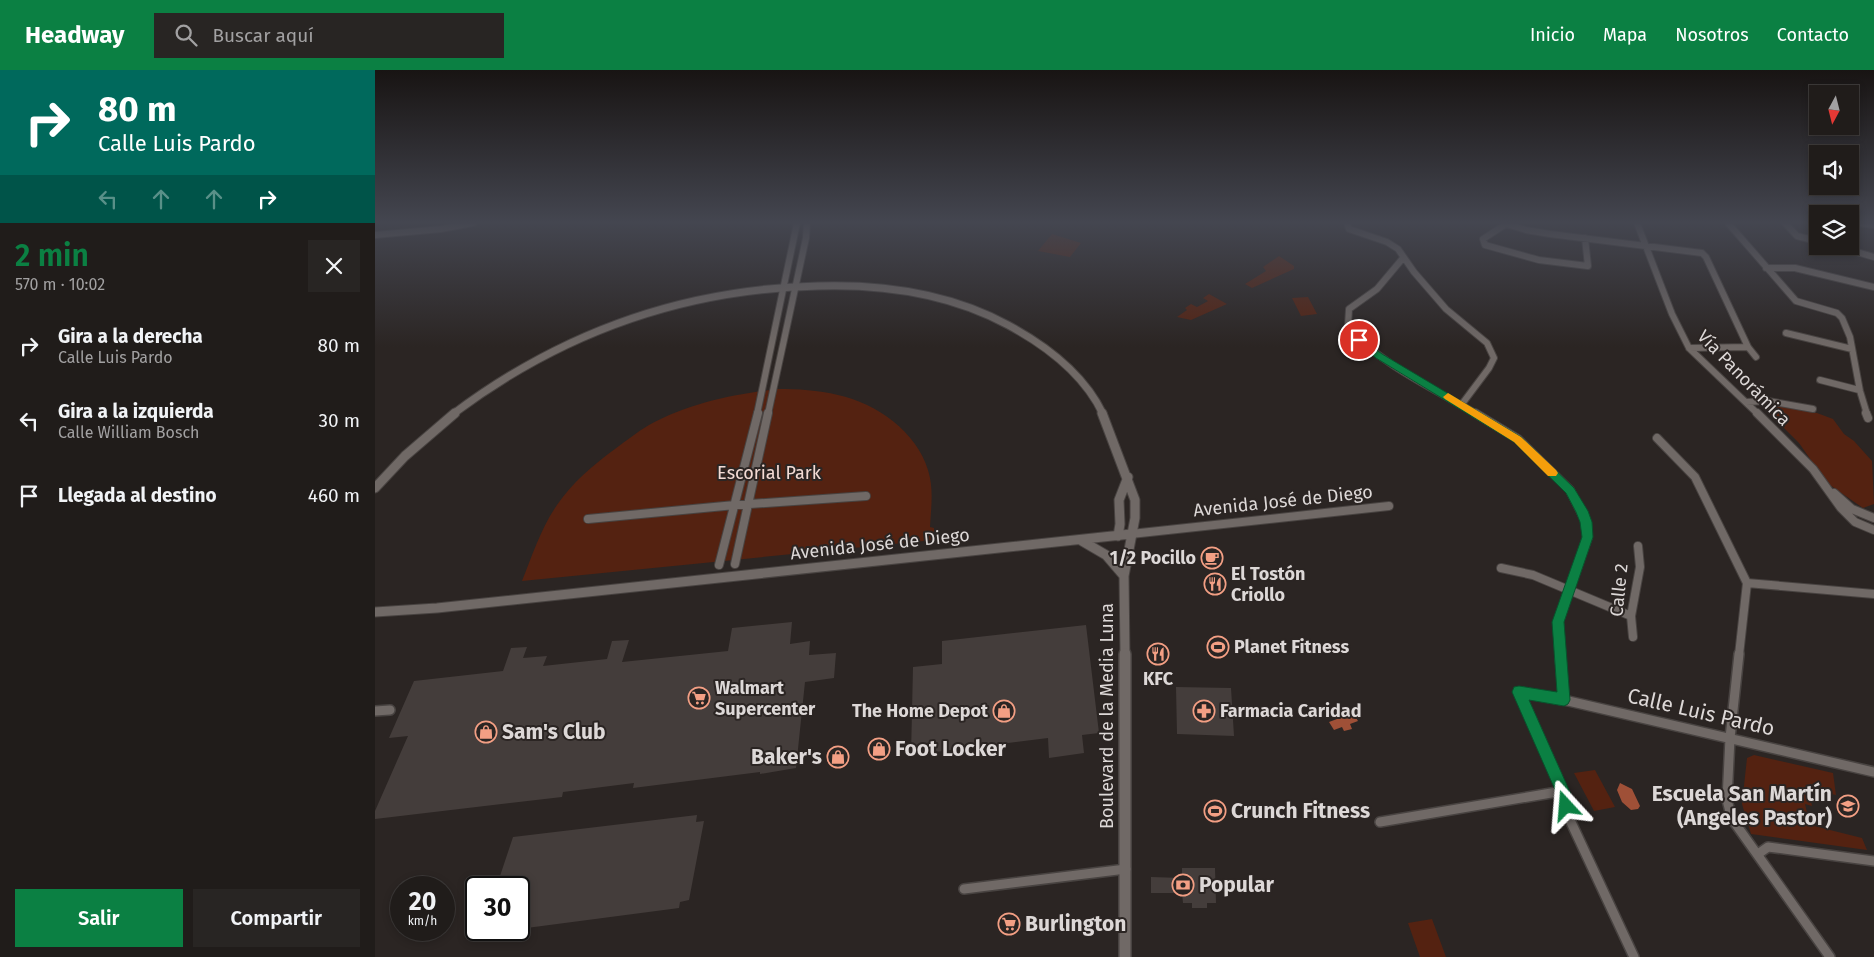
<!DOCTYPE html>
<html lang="es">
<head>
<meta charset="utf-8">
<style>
  :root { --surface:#201c1a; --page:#282523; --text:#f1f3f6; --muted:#a2a1a2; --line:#3d3a39; --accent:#0b8043 }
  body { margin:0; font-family:"Fira Sans",sans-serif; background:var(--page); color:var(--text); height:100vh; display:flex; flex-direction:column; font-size:19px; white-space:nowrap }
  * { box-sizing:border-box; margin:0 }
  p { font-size:16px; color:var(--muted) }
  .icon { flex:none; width:28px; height:28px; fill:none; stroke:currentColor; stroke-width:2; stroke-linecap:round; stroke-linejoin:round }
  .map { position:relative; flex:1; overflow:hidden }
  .side { display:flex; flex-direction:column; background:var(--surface); width:375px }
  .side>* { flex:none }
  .banner { background:#00695c; color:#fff; overflow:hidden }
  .needle { width:32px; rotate:187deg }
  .buttons { position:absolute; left:1434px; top:15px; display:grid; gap:10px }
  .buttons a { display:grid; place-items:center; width:50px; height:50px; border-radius:0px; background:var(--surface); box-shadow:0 2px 8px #0003,0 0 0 1px var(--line); font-size:25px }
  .speed { position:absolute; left:15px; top:806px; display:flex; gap:10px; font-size:25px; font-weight:700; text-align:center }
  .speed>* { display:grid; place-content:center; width:65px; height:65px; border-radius:50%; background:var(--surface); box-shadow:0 2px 8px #0003,0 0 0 1px var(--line); line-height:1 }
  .speed small { font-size:12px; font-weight:400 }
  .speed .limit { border:2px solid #111; border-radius:8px; background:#fff; color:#111 }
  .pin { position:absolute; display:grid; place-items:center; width:42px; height:42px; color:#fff; margin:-21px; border:2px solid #fff; border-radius:50%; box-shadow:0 1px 5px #0007 }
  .me { position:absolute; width:55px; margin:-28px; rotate:341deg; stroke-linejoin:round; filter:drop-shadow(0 0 4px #0008) }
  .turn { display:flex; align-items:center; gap:18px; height:105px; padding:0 15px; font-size:22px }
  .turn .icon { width:65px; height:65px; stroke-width:2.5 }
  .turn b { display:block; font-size:35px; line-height:42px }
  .lanes { display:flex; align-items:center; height:48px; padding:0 15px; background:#0003; justify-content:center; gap:25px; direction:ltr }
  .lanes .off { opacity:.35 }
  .round { display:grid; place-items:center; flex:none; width:52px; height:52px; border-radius:0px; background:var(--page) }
  .head { display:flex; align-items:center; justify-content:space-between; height:85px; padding:0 15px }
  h1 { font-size:30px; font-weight:600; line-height:38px; color:var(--accent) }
  .cta { display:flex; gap:10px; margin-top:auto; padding:10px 15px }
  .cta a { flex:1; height:58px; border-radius:0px; background:var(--accent); color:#fff; font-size:20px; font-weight:600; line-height:58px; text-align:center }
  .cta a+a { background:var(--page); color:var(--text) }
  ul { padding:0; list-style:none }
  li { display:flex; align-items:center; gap:15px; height:75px; padding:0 15px }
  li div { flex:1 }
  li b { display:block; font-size:19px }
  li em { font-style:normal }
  header { display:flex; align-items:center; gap:30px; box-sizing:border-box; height:70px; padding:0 25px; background:var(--accent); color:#fff }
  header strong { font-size:24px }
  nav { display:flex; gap:28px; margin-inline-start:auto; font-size:18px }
  .search { width:350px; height:45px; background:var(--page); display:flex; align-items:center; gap:12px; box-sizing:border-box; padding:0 18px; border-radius:0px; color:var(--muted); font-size:19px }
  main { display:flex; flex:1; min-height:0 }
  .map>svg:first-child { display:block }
  .green { fill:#542211 }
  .water { fill:#9f5037 }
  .building { fill:#443d3b }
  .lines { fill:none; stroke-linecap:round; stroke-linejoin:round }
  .minor-far2-casing { stroke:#484341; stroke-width:8 }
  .minor-far1-casing { stroke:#484341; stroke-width:10 }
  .minor-casing { stroke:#484341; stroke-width:12 }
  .tertiary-far2-casing { stroke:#484341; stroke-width:9 }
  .tertiary-far1-casing { stroke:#484341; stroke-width:11 }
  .tertiary-casing { stroke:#484341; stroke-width:14 }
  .minor-far2 { stroke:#706966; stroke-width:6 }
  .minor-far1 { stroke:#706966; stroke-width:8 }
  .minor { stroke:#706966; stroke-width:9 }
  .tertiary-far2 { stroke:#706966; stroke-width:7 }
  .tertiary-far1 { stroke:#706966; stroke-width:9 }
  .tertiary { stroke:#706966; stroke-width:11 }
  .route { fill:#0b8043; stroke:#07532c }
  .slow { fill:#f59e0b }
  .labels { text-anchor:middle; stroke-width:4; stroke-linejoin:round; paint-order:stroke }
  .street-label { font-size:18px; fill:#ddd8d7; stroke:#2b2523 }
  .park-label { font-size:18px; fill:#f3dbd4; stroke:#2b2523 }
  .poi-label { font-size:18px; font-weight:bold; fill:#ddd8d7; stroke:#2b2523; text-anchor:start }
  .near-street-label { font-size:21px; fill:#ddd8d7; stroke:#2b2523 }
  .near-poi-label { font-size:21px; font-weight:bold; fill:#ddd8d7; stroke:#2b2523; text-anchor:start }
</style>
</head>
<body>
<header>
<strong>Headway</strong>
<div class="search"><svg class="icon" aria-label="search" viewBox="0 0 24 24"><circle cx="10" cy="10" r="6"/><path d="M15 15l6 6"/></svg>Buscar aquí</div>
<nav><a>Inicio</a><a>Mapa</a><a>Nosotros</a><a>Contacto</a></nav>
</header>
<main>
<section class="side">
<div class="banner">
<div class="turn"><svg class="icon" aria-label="right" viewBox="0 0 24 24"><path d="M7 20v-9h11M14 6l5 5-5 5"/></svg><div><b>80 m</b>Calle Luis Pardo</div></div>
<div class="lanes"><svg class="icon off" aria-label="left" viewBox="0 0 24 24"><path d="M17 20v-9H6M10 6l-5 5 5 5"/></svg><svg class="icon off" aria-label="ahead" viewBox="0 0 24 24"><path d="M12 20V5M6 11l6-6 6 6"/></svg><svg class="icon off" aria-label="ahead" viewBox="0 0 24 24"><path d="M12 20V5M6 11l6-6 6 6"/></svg><svg class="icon" aria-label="right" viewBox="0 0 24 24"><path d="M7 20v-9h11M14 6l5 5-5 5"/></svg></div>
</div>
<div class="head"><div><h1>2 min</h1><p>570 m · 10:02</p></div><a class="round"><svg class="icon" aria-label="close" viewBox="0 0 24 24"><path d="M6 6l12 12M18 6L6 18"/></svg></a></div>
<ul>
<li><svg class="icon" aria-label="right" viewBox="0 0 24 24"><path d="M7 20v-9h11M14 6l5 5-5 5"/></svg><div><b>Gira a la derecha</b><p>Calle Luis Pardo</p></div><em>80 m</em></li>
<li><svg class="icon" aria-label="left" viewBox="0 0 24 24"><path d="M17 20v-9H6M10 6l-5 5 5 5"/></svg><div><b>Gira a la izquierda</b><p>Calle William Bosch</p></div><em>30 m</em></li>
<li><svg class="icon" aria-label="arrive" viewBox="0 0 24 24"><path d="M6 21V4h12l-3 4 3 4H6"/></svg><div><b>Llegada al destino</b></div><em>460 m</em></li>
</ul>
<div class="cta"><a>Salir</a><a>Compartir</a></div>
</section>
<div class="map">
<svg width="1499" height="887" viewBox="0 0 1499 887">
  <rect width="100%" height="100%" fill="#2b2523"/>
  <path class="green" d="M677,164L706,173L695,187L663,181Z
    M904,186L919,196V199L877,218L870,214L891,201L888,197Z
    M834,224L852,234L816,250L802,247L812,240L810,238L816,234L822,237L833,231L828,228Z
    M933,227L942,244L926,246L917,228Z
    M402,319C423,319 443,320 463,325C501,333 542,362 553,400C559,419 556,438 555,457L559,458V470L147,511C157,486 166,458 182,435C197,413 218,395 240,379C251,371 262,362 274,355C313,333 359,324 402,319Z
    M1397,334L1442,343L1458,349L1469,364L1479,371L1497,391L1499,434L1488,438L1452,413L1424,373L1389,338L1390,335Z
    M1379,685L1458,703L1461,725L1433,719L1437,736L1430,734L1435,755L1487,768L1492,780L1376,764L1367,734L1372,688Z
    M1220,700L1240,737L1219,741L1199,703Z
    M1057,849L1071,887H1045L1033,853Z"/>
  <path class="water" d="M978,643L983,651L975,654L977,659L969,661L967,657L959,660L954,652Z
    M1245,713L1257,719L1265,736L1263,739L1256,740L1247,732L1242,720Z"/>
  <path class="building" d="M417,552L415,574L435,571L434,585L461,583L459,608L430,612L421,698L385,704V702L258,718L259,713L188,722L187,727L0,749V741L33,666L14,668L39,611L128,601L136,578L152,577L148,588L172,586L168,596L232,589L237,571L254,570L247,592L353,581L357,558Z
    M711,555L724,663L707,665L709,683L674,688L673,668L536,685L538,597L567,594V571Z
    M801,617L856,618L859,666L802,664Z
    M322,745L321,752L329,751L314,830L305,832L304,838L144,859V818H121L138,767Z
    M807,798H840L841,833H832V838H817V833H808L807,823H776V807L807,808Z"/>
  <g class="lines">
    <g class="minor-far2-casing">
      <path id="minor-far2" d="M972,153L974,159L1012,172L1023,179L1039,202L1071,239L1112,273L1119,288L1114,298L1087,334
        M1128,153L1151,160L1175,164L1327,183L1331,187L1373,277L1381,287
        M1262,153L1297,244L1314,278L1383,344
        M1353,153L1421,231L1462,243L1467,248L1475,267L1485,321L1492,344
        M1410,153L1422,166L1442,171
        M1483,153L1499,155
        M1131,154L1108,169L1110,175L1164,190L1213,196L1210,168
        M0,165L66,159L98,153
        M1461,176L1499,187
        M1028,188L1002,219L974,239L973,256C1002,293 1061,320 1102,344
        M1391,198H1420L1499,217
        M1411,263L1477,279
        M1314,278L1373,277
        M1445,310L1484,320
        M1371,332L1393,331L1438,339
        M382,344L422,153
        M393,344L431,168L432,153"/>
    </g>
    <g class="minor-far1-casing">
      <path id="minor-far1" d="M1100,343L1143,369L1195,420L1211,452L1213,467L1183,552L1186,585
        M1382,343L1438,399L1466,438L1480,452L1499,460
        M1491,343L1493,348
        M1282,368L1320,407L1372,513L1364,585
        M1459,423L1477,439L1499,448
        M213,449L360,435L491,426
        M756,464L1014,436
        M360,494L393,343
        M344,495L383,343
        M1126,498L1158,505L1256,546
        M1372,513L1499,524
        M1258,567L1256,546L1265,497L1263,476"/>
    </g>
    <g class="minor-casing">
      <path id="minor" d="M1185,584L1189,630
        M1364,584L1355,668L1352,730L1357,749L1455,887
        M1144,622L1189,630L1499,702
        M1144,622L1188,721L1195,750L1259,887
        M0,641L15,640
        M1005,752L1188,721
        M1383,784L1393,777L1499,791
        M589,819L751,799"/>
    </g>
    <g class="tertiary-far2-casing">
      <path id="tertiary-far2" d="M78,344C187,262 307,219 443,216C509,214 574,223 633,255C672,276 709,304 728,344"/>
    </g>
    <g class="tertiary-far1-casing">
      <path id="tertiary-far1" d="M727,343L760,430V448L749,506L750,585
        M0,418L30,386L80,343
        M743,466L745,454L744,430L753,407
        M707,471L731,485L749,506
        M0,542L62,538L756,464"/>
    </g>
    <g class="tertiary-casing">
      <path id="tertiary" d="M750,887V584"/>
    </g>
    <use href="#minor-far2" class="minor-far2"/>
    <use href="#minor-far1" class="minor-far1"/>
    <use href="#minor" class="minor"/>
    <use href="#tertiary-far2" class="tertiary-far2"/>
    <use href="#tertiary-far1" class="tertiary-far1"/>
    <use href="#tertiary" class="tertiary"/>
  </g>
  <linearGradient id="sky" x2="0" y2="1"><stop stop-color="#181413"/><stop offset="0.55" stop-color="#444650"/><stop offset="1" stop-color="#444650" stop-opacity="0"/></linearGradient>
  <rect width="1499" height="277" fill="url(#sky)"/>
  <path class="route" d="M984,267L1007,284L1146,367L1199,418L1213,441L1217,452L1218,467L1189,552L1195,630L1193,634L1189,636L1154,630L1195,722L1199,736L1197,741L1191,743L1186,741L1181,722L1137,622L1139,617L1144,616L1182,622L1177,552L1207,467L1205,452L1201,442L1191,423L1139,372L1001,288L981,272L980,270Z"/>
  <path class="slow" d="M1073,323L1146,367L1181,400L1183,403L1181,406H1173L1139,372L1070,329L1068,327Z"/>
  <defs>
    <g id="cafe-ring" transform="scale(1.125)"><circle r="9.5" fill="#2b2523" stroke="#f39f84" stroke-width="1.5"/><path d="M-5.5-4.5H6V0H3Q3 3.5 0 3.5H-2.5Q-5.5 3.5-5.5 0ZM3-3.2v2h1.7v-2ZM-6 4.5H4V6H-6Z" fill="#f39f84"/></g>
    <g id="restaurant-ring" transform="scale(1.125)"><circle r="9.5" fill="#2b2523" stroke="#f39f84" stroke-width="1.5"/><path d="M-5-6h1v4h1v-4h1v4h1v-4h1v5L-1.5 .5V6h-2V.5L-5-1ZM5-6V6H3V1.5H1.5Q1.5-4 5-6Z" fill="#f39f84"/></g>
    <g id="stadium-ring" transform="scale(1.125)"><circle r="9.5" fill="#2b2523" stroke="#f39f84" stroke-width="1.5"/><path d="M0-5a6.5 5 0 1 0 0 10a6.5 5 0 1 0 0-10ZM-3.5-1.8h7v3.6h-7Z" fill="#f39f84"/></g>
    <g id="supermarket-ring" transform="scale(1.125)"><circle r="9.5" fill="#2b2523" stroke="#f39f84" stroke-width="1.5"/><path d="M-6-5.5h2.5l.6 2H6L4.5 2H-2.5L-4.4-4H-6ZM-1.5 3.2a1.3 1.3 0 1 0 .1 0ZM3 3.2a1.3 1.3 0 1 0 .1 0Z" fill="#f39f84"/></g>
    <g id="shop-ring" transform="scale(1.125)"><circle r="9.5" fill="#2b2523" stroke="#f39f84" stroke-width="1.5"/><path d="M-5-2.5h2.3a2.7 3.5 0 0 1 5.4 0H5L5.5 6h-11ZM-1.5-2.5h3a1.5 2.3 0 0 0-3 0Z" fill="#f39f84"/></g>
    <g id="pharmacy-ring" transform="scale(1.125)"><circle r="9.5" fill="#2b2523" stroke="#f39f84" stroke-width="1.5"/><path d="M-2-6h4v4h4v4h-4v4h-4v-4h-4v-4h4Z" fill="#f39f84"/></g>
    <g id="school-ring" transform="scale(1.125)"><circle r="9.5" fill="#2b2523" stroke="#f39f84" stroke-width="1.5"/><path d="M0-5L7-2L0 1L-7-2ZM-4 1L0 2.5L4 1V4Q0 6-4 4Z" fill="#f39f84"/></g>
    <g id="bank-ring" transform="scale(1.125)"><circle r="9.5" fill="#2b2523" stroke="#f39f84" stroke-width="1.5"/><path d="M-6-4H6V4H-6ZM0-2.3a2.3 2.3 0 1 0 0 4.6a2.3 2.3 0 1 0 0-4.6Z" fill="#f39f84"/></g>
  </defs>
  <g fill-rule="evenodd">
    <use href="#cafe-ring" x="837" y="488"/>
    <use href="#restaurant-ring" x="840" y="514"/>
    <use href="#stadium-ring" x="843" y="577"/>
    <use href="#restaurant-ring" x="783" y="584"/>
    <use href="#supermarket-ring" x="324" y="628"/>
    <use href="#shop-ring" x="629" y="641"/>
    <use href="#pharmacy-ring" x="829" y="641"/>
    <use href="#shop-ring" x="111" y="662"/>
    <use href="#shop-ring" x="504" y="679"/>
    <use href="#shop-ring" x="463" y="687"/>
    <use href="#school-ring" x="1473" y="736"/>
    <use href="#stadium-ring" x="840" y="741"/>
    <use href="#bank-ring" x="808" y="815"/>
    <use href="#supermarket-ring" x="634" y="854"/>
  </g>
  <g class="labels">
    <g class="street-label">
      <text transform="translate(1369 308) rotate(46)" y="6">Vía Panorámica</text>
      <text transform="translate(908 431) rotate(-6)" y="6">Avenida José de Diego</text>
      <text transform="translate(505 474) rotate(-6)" y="6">Avenida José de Diego</text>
      <text transform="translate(1244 520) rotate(-84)" y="6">Calle 2</text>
      <text transform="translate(732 646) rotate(-90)" y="6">Boulevard de la Media Luna</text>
    </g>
    <g class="park-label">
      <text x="394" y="409">Escorial Park</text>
    </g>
    <g class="poi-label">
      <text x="821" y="494" text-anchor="end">1/2 Pocillo</text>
      <text x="856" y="510">El Tostón<tspan x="856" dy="21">Criollo</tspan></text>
      <text x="859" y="583">Planet Fitness</text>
      <text x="783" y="615" text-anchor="middle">KFC</text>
      <text x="340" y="624">Walmart<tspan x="340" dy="21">Supercenter</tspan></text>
      <text x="613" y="647" text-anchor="end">The Home Depot</text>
      <text x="845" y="647">Farmacia Caridad</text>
    </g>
    <g class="near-street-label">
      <text transform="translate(1326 642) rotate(13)" y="7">Calle Luis Pardo</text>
    </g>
    <g class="near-poi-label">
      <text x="127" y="669">Sam's Club</text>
      <text x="520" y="686">Foot Locker</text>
      <text x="447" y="694" text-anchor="end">Baker's</text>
      <text x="1457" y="731" text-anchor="end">Escuela San Martín<tspan x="1457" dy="24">(Angeles Pastor)</tspan></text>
      <text x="856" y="748">Crunch Fitness</text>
      <text x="824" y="822">Popular</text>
      <text x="650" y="861">Burlington</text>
    </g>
  </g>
</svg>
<div class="buttons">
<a><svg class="needle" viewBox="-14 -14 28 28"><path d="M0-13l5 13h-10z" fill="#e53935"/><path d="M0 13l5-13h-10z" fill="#a2a1a2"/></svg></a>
<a><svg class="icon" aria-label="sound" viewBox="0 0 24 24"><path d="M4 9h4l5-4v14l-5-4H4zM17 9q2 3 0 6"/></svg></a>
<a><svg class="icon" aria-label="layers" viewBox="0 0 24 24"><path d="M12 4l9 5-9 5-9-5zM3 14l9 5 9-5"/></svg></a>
</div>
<div class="speed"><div>20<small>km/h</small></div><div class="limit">30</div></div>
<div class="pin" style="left:984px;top:270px;background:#d93025"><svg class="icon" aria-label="arrive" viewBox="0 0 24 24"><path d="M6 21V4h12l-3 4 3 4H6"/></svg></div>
<svg class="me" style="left:1191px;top:736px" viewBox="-20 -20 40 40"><path d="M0-17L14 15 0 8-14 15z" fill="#0b8043" stroke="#fff" stroke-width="4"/></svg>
</div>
</main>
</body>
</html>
